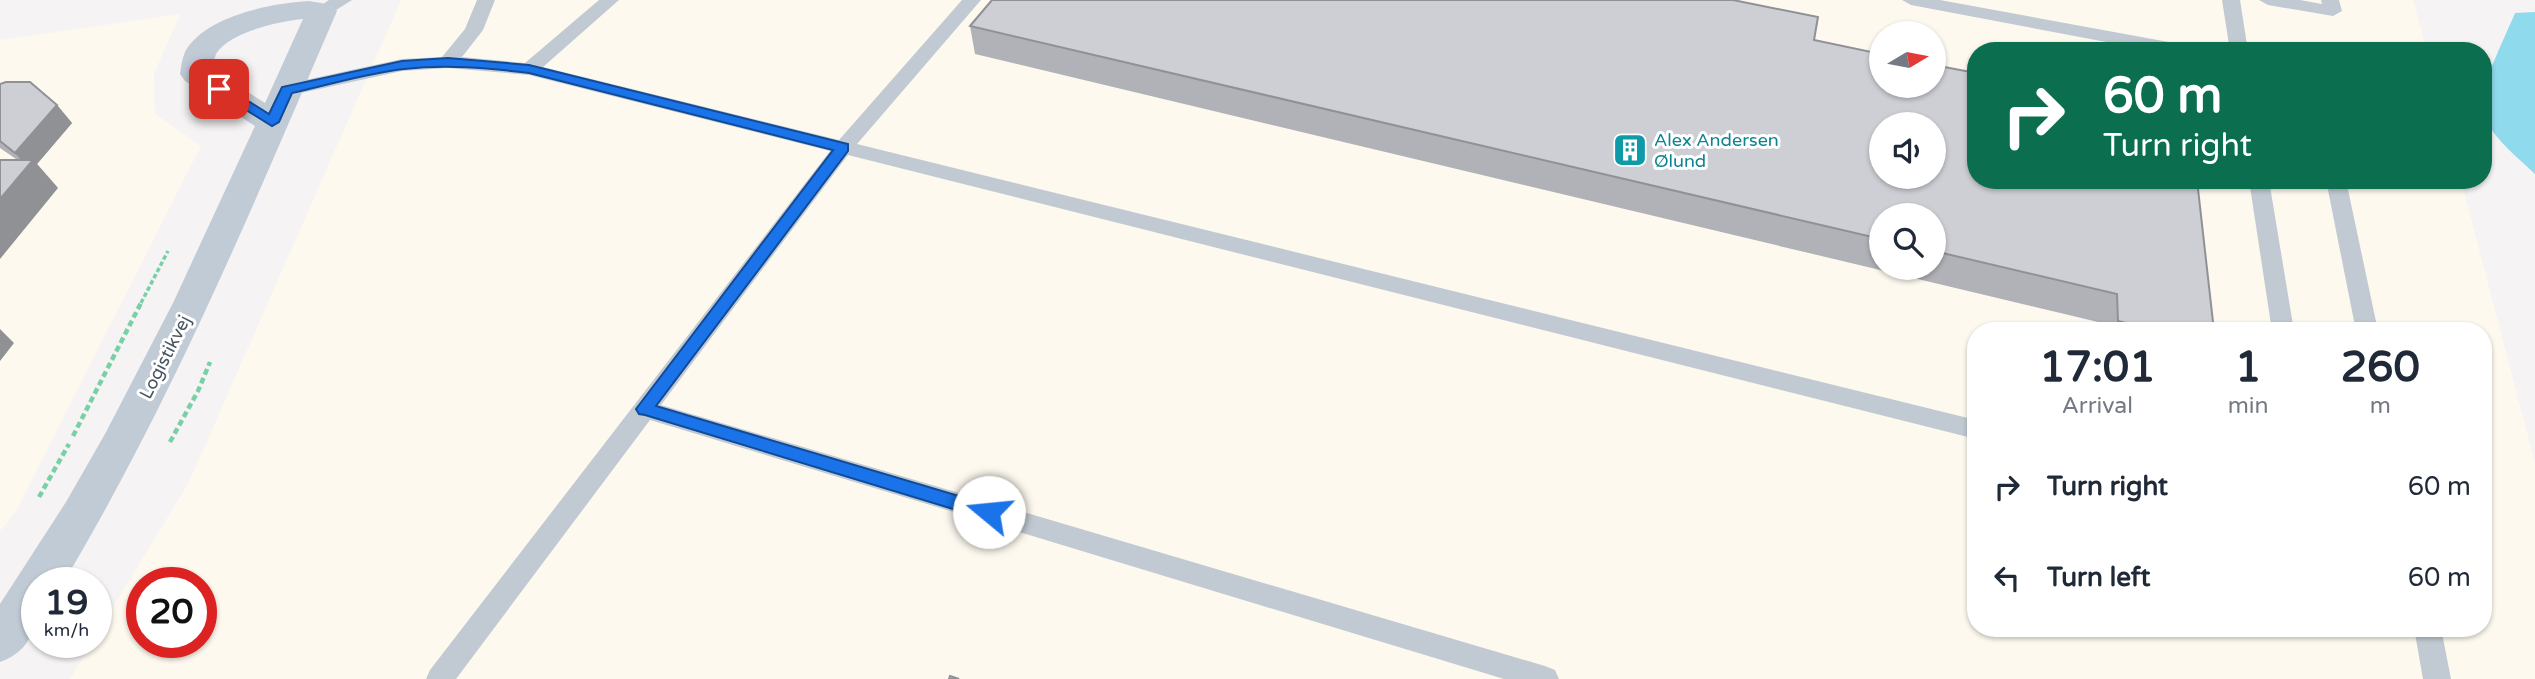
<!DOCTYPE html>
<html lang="en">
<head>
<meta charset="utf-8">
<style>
  :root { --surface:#fff; --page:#f6f6f7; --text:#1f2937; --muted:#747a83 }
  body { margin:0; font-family:"Varela Round",sans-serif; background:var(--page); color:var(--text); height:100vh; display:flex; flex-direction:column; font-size:26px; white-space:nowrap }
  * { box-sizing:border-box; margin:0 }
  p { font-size:23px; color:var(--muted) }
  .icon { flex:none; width:38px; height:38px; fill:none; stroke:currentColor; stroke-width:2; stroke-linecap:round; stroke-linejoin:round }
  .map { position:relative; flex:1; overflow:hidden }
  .details { position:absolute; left:1967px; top:322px; width:525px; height:315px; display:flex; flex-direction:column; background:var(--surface); border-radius:28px; box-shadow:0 2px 5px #0004 }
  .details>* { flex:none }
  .banner { position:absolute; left:1967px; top:42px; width:525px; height:147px; border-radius:28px; box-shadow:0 2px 5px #0004; background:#0b6e4f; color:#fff; overflow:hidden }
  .needle { width:46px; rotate:80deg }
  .tools { position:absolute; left:1869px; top:21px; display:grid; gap:14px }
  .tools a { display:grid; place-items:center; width:77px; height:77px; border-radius:50%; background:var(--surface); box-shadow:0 2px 5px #0004; font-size:35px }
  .speed { position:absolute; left:21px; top:567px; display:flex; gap:14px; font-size:35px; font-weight:700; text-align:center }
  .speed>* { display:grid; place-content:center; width:91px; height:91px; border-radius:50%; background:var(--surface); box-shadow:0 2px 5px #0004; line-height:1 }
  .speed small { font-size:18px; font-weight:400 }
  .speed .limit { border:10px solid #d22; background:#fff; color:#111 }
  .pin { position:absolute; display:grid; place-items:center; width:60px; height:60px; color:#fff; margin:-30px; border-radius:14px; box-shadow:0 4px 10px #0006 }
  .me { position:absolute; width:77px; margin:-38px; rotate:287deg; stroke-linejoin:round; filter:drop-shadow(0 0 5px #0008) }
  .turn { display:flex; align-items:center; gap:24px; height:147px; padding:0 21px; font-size:32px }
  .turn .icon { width:91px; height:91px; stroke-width:2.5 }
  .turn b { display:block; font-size:49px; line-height:60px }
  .eta { display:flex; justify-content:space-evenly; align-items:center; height:119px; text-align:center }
  .eta b { font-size:42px; font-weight:700; line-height:49px }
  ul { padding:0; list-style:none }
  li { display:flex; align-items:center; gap:21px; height:91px; padding:0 21px }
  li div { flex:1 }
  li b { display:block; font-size:26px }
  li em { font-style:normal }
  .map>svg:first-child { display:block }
  .commercial { fill:#fdf9ef; fill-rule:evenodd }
  .water { fill:#90daee }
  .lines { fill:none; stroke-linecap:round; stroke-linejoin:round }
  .path-far1 { stroke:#7ad0a6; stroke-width:3.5; stroke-dasharray:4.5 2.5; stroke-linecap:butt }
  .path { stroke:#7ad0a6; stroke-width:4.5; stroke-dasharray:6 3.5; stroke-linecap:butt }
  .lane { fill:#c1cad2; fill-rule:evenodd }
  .secondary { fill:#c1cbd6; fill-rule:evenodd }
  .wall { fill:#b0b2b7; fill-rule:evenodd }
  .shaded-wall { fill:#909195 }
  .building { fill:#cdcfd5; stroke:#909195; stroke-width:2; fill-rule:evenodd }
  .route { fill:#1a73e8; stroke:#114b97; stroke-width:2 }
  .labels { text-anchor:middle; stroke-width:6; stroke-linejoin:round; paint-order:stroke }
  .culture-label { font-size:18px; fill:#0d838f; stroke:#fff; text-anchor:start }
  .street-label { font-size:18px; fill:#4a5661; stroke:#fff }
</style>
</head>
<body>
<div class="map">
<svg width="2535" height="679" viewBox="0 0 2535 679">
  <rect width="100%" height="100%" fill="#f5f3f3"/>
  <path class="commercial" d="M401,0H2413L2427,51H1976V180H2461L2535,463V679H70L92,642H96V635L189,482ZM1881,33H1934V86H1881ZM1881,124H1934V177H1881ZM1881,215H1934V268H1881ZM1976,331H2483V628H1976ZM142,583H201V642H142Z
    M180,14L154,74L155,114L201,146L16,511L0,531V40Z"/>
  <path class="water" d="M2535,12V174C2518,157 2489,136 2483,111C2478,88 2506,36 2515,13Z"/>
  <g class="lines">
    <path class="path-far1" d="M141,303L168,251"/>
    <path class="path" d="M73,436L142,301
      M170,442L198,391L210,362
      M39,497L69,444"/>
    <path class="lane" d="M329,0H352L328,15H316L313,11Z
      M477,0H495L483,30L462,57L525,63L599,0H619L543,67L839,140L962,0H981L857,144L1976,420V439L848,155L661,405L1545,666L1555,670L1559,679H1504L650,420L456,679H426L430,670L830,151L529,75L448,68L402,71L287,96L277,90L287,84L402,59L442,57L465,29Z
      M1902,0H1940L2185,45L2194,51H2154L1911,5Z
      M2222,0H2240L2248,51H2230Z
      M2259,0H2300L2322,4L2321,0H2339L2342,11L2333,16L2268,5Z
      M2249,180H2269L2294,331H2272Z
      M2326,180H2346L2378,331H2356Z
      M2414,628H2441L2451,679H2423Z"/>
    <path class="secondary" d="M309,1L333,5L337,11C253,206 172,401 63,583H37C37,618 38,648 0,662V604L66,502L105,434L173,303L255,126L185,81L180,74C181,67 182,59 185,52C204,16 272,3 309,1ZM303,19L265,103L213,70C213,65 214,59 216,54C229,32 280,21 303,19Z"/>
  </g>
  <path class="wall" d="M970,26L1814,40L2214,331H2099L2098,322L975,54ZM1881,215H1934V268H1881Z
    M0,84L57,105L72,123L37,164L58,188L0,148Z"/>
  <path class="shaded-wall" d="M57,105L72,123L37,164L58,188L0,259V199L27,167L15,153Z
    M0,329L14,343L0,361Z"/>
  <path class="building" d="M992,0H1733L1818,17L1814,40L1881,54V86H1934V65L1976,73V180H2197L2214,331H2158L2118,321L2117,294L1934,251V215H1881V239L970,26ZM1881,124H1934V177H1881Z
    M6,82H30L57,105L15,153L0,141V84Z
    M0,160H33L0,199Z
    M950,676L959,679H949Z"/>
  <path class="route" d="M448,58L529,65L848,144V151L656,406L989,505L995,507L998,512L995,517L989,520L645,415L639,414L636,409L833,150L529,73C487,68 446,64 404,69C367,73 329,85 292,93L279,122L272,126L212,89L214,86H224L269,114L282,87L402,61Z"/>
  <defs>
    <g id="building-square" transform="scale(1.75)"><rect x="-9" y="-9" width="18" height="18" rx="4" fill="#0f9aa8" stroke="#fff"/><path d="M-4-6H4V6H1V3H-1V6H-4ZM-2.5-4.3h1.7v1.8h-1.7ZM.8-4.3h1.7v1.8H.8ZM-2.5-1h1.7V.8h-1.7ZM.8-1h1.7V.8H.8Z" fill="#fff"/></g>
  </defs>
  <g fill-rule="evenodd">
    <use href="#building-square" x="1630" y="150"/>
  </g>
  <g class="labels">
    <g class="culture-label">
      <text x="1654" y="146">Alex Andersen<tspan x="1654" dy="21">Ølund</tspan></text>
    </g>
    <g class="street-label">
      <text transform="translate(165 357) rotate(-63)" y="6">Logistikvej</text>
    </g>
  </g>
</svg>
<div class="tools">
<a><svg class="needle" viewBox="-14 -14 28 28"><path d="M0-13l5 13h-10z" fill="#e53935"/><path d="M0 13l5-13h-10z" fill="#747a83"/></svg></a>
<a><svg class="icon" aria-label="sound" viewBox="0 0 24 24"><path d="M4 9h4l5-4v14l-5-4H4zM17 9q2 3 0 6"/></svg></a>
<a><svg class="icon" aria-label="search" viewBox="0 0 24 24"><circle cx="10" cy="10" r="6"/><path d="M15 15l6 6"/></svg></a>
</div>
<div class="speed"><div>19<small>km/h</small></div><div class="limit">20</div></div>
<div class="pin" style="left:219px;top:89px;background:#d93025"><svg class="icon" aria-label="arrive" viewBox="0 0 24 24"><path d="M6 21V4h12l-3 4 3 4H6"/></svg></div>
<svg class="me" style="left:989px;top:512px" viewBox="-20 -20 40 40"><circle r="19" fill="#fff"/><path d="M0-13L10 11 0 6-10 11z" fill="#1a73e8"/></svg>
<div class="banner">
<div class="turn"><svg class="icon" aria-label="right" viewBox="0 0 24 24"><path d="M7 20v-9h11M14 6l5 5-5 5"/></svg><div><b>60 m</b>Turn right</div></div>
</div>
<section class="details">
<div class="eta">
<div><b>17:01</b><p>Arrival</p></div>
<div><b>1</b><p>min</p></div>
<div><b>260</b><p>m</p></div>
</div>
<ul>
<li><svg class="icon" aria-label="right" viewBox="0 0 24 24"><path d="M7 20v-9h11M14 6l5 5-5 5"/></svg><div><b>Turn right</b></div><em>60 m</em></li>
<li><svg class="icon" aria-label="left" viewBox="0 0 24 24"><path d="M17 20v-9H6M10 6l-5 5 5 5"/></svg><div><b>Turn left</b></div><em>60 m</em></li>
</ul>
</section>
</div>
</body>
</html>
